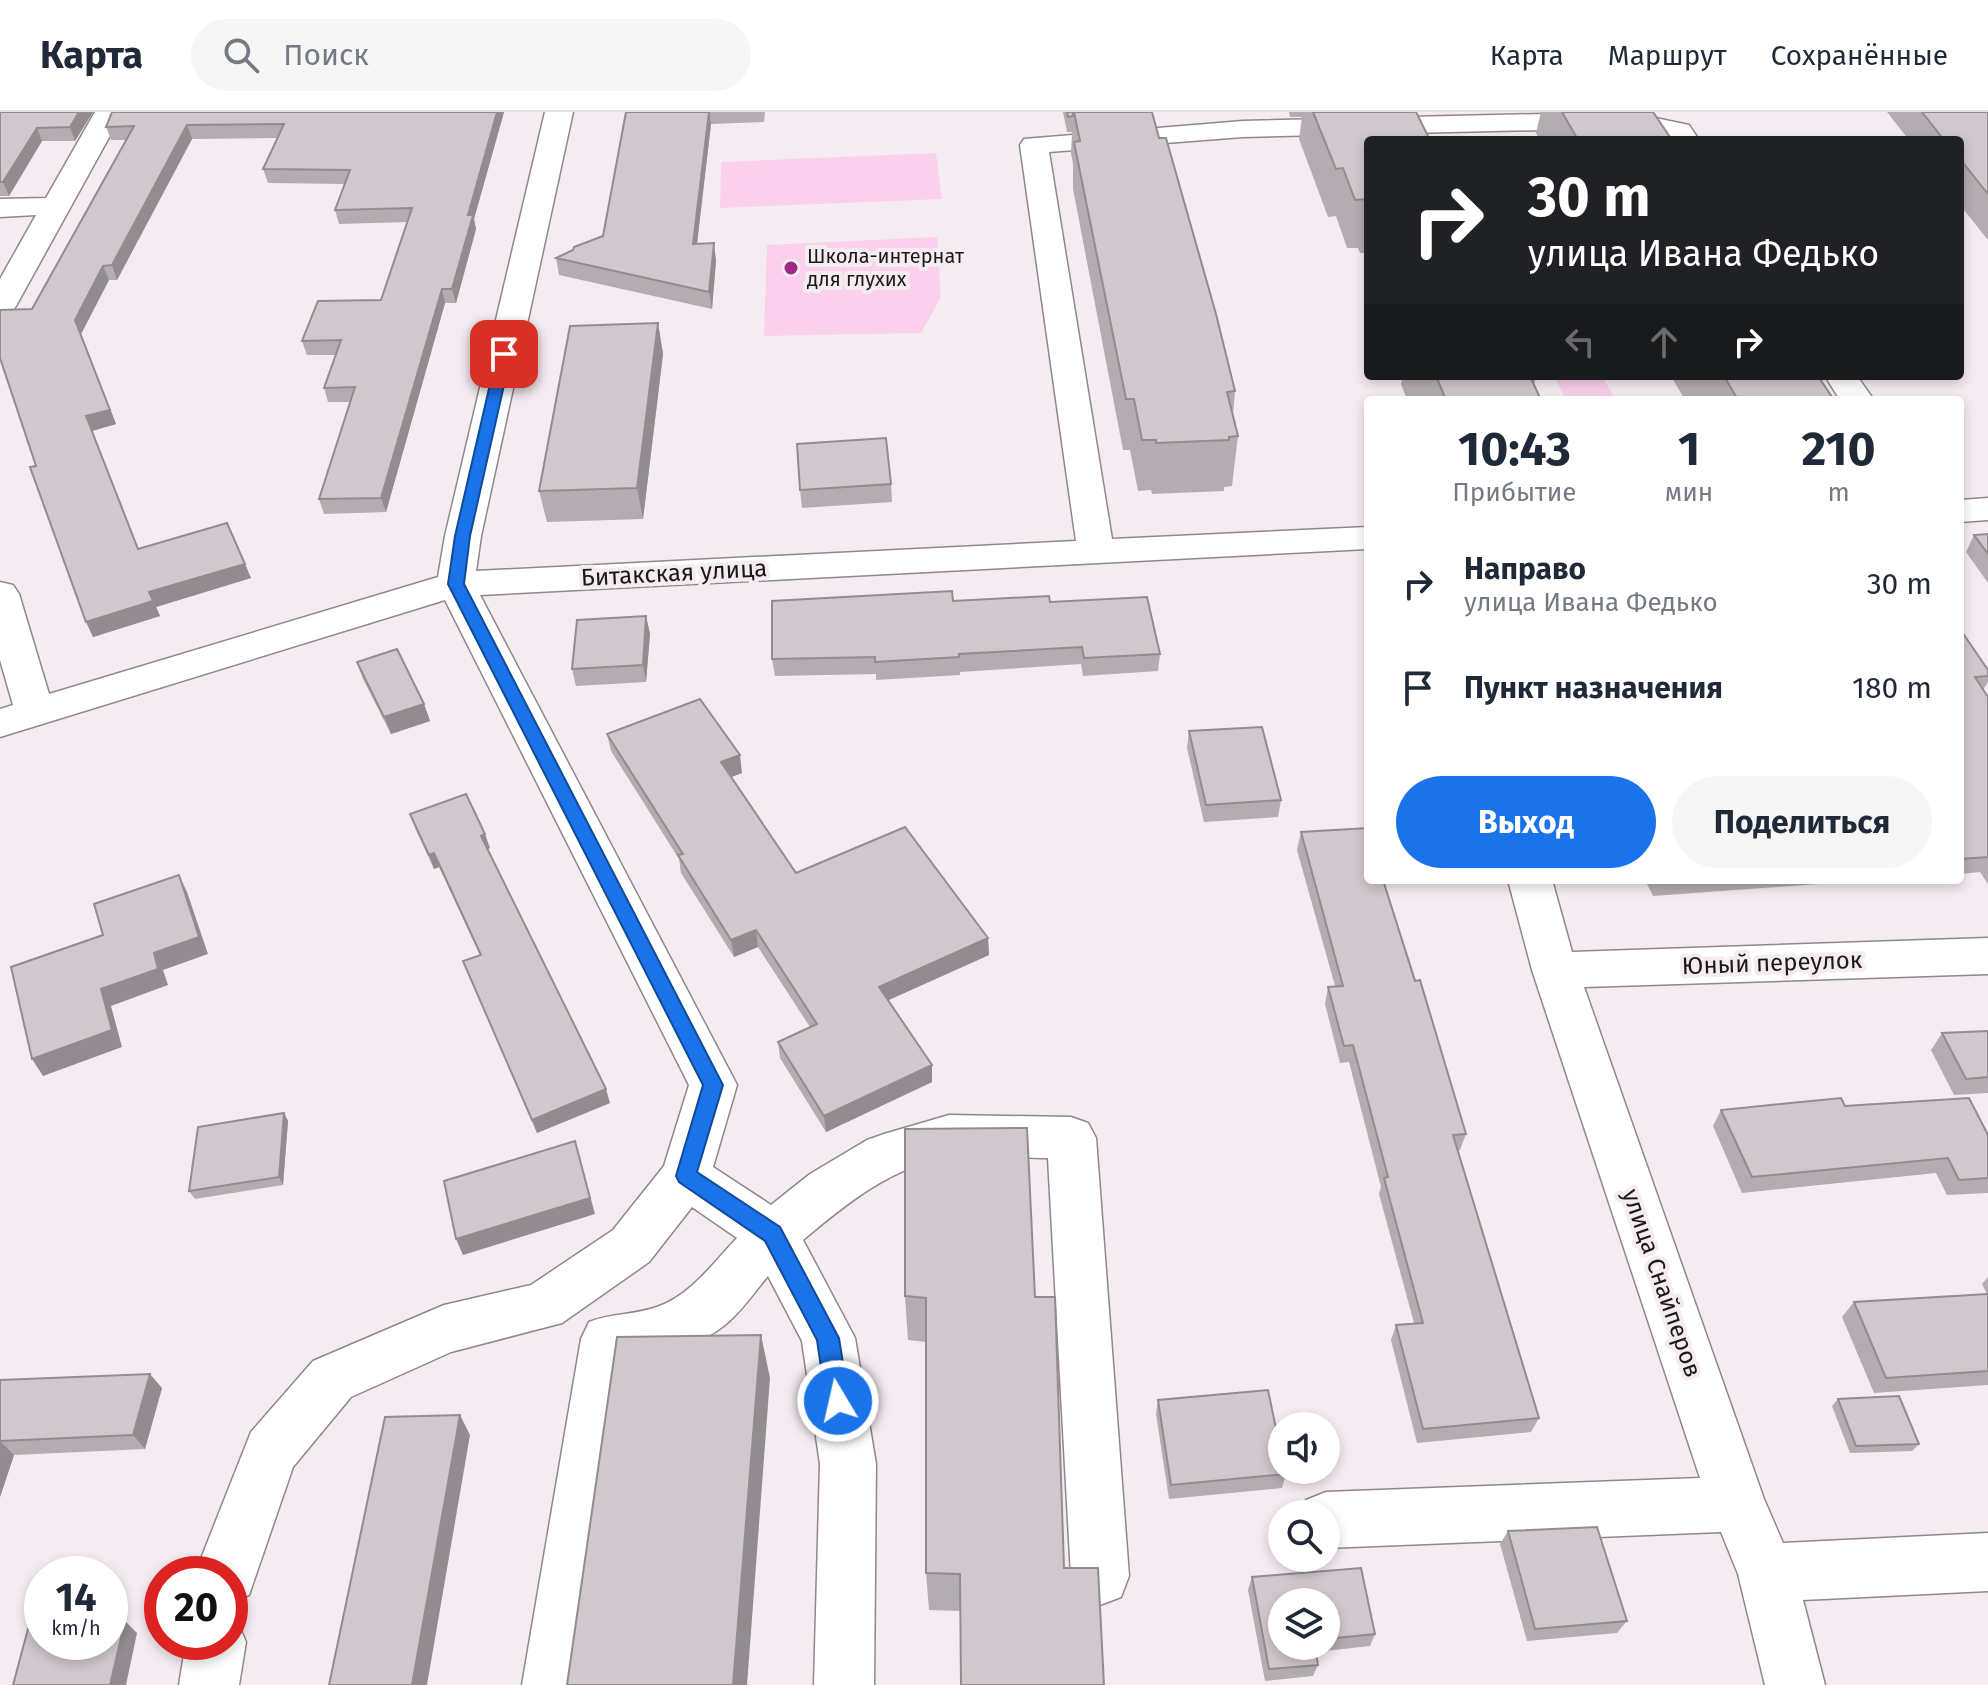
<!DOCTYPE html>
<html lang="ru">
<head>
<meta charset="utf-8">
<style>
  :root { --surface:#fff; --page:#f6f6f7; --text:#1f2937; --muted:#747a83; --line:#e0e1e3; --accent:#1a73e8 }
  body { margin:0; font-family:"Fira Sans",sans-serif; background:var(--page); color:var(--text); height:100vh; display:flex; flex-direction:column; font-size:30px; white-space:nowrap }
  * { box-sizing:border-box; margin:0 }
  p { font-size:26px; color:var(--muted) }
  .icon { flex:none; width:44px; height:44px; fill:none; stroke:currentColor; stroke-width:2; stroke-linecap:round; stroke-linejoin:round }
  .map { position:relative; flex:1; overflow:hidden }
  .drawer { position:absolute; left:1364px; top:284px; width:600px; height:488px; display:flex; flex-direction:column; background:var(--surface); border-radius:8px; box-shadow:0 4px 12px #0003 }
  .drawer>* { flex:none }
  .banner { position:absolute; left:1364px; top:24px; width:600px; height:244px; border-radius:8px; box-shadow:0 4px 12px #0003; background:#202124; color:#fff; overflow:hidden }
  .controls { position:absolute; left:1268px; top:1300px; display:grid; gap:16px }
  .controls a { display:grid; place-items:center; width:72px; height:72px; border-radius:50%; background:var(--surface); box-shadow:0 4px 12px #0003; font-size:40px }
  .speed { position:absolute; left:24px; top:1444px; display:flex; gap:16px; font-size:40px; font-weight:700; text-align:center }
  .speed>* { display:grid; place-content:center; width:104px; height:104px; border-radius:50%; background:var(--surface); box-shadow:0 4px 12px #0003; line-height:1 }
  .speed small { font-size:20px; font-weight:400 }
  .speed .limit { border:12px solid #d22; background:#fff; color:#111 }
  .pin { position:absolute; display:grid; place-items:center; width:68px; height:68px; color:#fff; margin:-34px; border-radius:16px; box-shadow:0 4px 12px #0006 }
  .me { position:absolute; width:88px; margin:-44px; rotate:351deg; stroke-linejoin:round; filter:drop-shadow(0 0 6px #0008) }
  .turn { display:flex; align-items:center; gap:28px; height:168px; padding:0 32px; font-size:36px }
  .turn .icon { width:104px; height:104px; stroke-width:2.5 }
  .turn b { display:block; font-size:56px; line-height:68px }
  .lanes { display:flex; align-items:center; height:76px; padding:0 32px; background:#0003; justify-content:center; gap:40px; direction:ltr }
  .lanes .off { opacity:.35 }
  .eta { display:flex; justify-content:space-evenly; align-items:center; height:136px; text-align:center }
  .eta b { font-size:48px; font-weight:700; line-height:56px }
  .button { display:flex; gap:16px; margin-top:auto; padding:16px 32px }
  .button a { flex:1; height:92px; border-radius:48px; background:var(--accent); color:#fff; font-size:32px; font-weight:700; line-height:92px; text-align:center }
  .button a+a { background:var(--page); color:var(--text) }
  ul { padding:0; list-style:none }
  li { display:flex; align-items:center; gap:24px; height:104px; padding:0 32px }
  li div { flex:1 }
  li b { display:block; font-size:30px }
  li em { font-style:normal }
  header { display:flex; align-items:center; gap:48px; box-sizing:border-box; height:112px; padding:0 40px; background:var(--surface); border-bottom:2px solid var(--line) }
  header strong { font-size:38px }
  nav { display:flex; gap:44px; margin-inline-start:auto; font-size:28px }
  .search { width:560px; height:72px; background:var(--page); display:flex; align-items:center; gap:20px; box-sizing:border-box; padding:0 28px; border-radius:44px; color:var(--muted); font-size:30px }
  .map>svg:first-child { display:block }
  .green { fill:#fad0ec }
  .lines { fill:none; stroke-linecap:round; stroke-linejoin:round }
  .minor-casing { stroke:#8f878c; stroke-width:3 }
  .minor { fill:#fff; fill-rule:evenodd }
  .wall { fill:#b3acb0; fill-rule:evenodd }
  .shaded-wall { fill:#928c90 }
  .building { fill:#d0c8cd; stroke:#928c90; stroke-width:2 }
  .route { fill:#1a73e8; stroke:#114b97; stroke-width:2 }
  .poi-dot { fill:#9f2a84; stroke:#f5ecf2; stroke-width:3 }
  .labels { text-anchor:middle; stroke-width:8; stroke-linejoin:round; paint-order:stroke }
  .far-poi-label { font-size:20px; fill:#1b181a; stroke:#f5ecf2; text-anchor:start }
  .street-label { font-size:24px; fill:#1b181a; stroke:#f5ecf2 }
</style>
</head>
<body>
<header>
<strong>Карта</strong>
<div class="search"><svg class="icon" aria-label="search" viewBox="0 0 24 24"><circle cx="10" cy="10" r="6"/><path d="M15 15l6 6"/></svg>Поиск</div>
<nav><a>Карта</a><a>Маршрут</a><a>Сохранённые</a></nav>
</header>
<div class="map">
<svg width="1988" height="1573" viewBox="0 0 1988 1573">
  <rect width="100%" height="100%" fill="#f5ecf2"/>
  <path class="green" d="M936,41L942,87L720,96L721,50Z
    M937,125L941,185L921,221L764,224L767,133Z
    M1554,264H1602L1616,288H1566Z"/>
  <g class="lines">
    <g class="minor-casing">
      <path id="minor" d="M95,0H123L16,194L11,201L0,203V167L36,103L0,105V87L46,86Z
        M545,0H573L481,424L476,459L1076,429L1020,33L1024,27L1243,9L1627,0L1689,13L1699,28H1671L1626,16L1243,25L1049,40L1112,427L1368,415V437L480,483L737,973L713,1055L771,1093L810,1062L867,1028L884,1022L949,1003L1071,1005L1088,1011L1096,1026L1129,1464L1121,1485L1100,1493L1079,1485L1071,1464L1048,1046C1016,1046 979,1040 948,1045C891,1055 846,1092 803,1128L855,1226L876,1352L874,1573H814L820,1352L802,1229L768,1164C755,1179 742,1199 726,1212C699,1234 665,1243 632,1248L582,1573H522L581,1227L589,1210C611,1201 635,1203 657,1195C691,1183 713,1151 737,1126L692,1095L649,1150L562,1211L451,1240L351,1285L293,1355L249,1483L230,1490V1462H199L202,1444L251,1320L313,1249L444,1193L531,1173L613,1118L664,1054L689,973L445,488L0,625V597L13,593L0,548V470L13,473L19,482L49,582L438,465L445,424Z
        M1825,264H1857L1874,288H1840Z
        M1988,386V408L1960,410V388Z
        M1508,768H1552L1572,840L1988,826V862L1584,875L1764,1387L1783,1431L1988,1421V1479L1803,1488L1825,1573H1765L1738,1462L1721,1420L1326,1436V1402H1300L1306,1388L1326,1380L1700,1366L1532,858Z
        M230,1506L237,1509L246,1530L239,1573H179L186,1530H230Z"/>
    </g>
    <use href="#minor" class="minor"/>
  </g>
  <path class="wall" d="M0,0H93L75,29H42L9,84H0Z
    M504,0L474,107L476,117L456,191H445L386,400L324,402L319,387L351,290H328L324,276L335,243H307L302,229L381,188L408,110L339,112L335,98L345,72L268,71L263,57L278,26L192,27L117,168H109L81,222L116,312L92,319L138,437L245,452L251,466L156,495L160,504L93,525L36,354L32,197L126,28H111L106,15Z
    M626,0H765L764,10L711,12L697,132L716,148L712,197L559,163L556,146L603,124Z
    M1063,0H1152L1159,26L1235,279L1233,303L1238,324L1232,374L1224,375V379L1152,382L1151,378L1138,379L1130,338H1123L1073,77V52L1071,41L1072,20H1067Z
    M1289,0H1416L1368,28V141H1360L1358,136H1347L1336,104L1328,105L1299,27L1302,5H1290Z
    M1541,0H1653L1672,28H1540L1536,21Z
    M1887,0H1988V128L1960,93V28H1909Z
    M658,211L663,242L643,407L547,410L539,379Z
    M1403,264H1536L1534,273L1541,288H1407L1401,272Z
    M1671,264H1818L1832,285L1830,288H1685Z
    M891,372L892,390L802,396L800,378Z
    M1988,422V471L1966,440L1974,423Z
    M953,489L1050,490L1160,542L1158,559L1083,564L1081,552L960,560V563L876,568V562L775,564L772,547Z
    M646,504L650,522L646,570L576,574L572,557Z
    M1960,517L1988,558V570L1983,578L1988,585V772L1980,760L1960,762Z
    M357,550L424,592L430,609L391,622L363,567Z
    M1189,619L1281,688L1278,705L1204,710L1187,636Z
    M607,622L742,661L731,665L796,761L988,826L989,843L888,888L932,970L826,1020L780,946L778,930L810,915L758,835L734,845L681,761L679,747L611,639Z
    M410,702L490,736L488,737L610,991L537,1021L463,849L480,843L439,755L434,757L415,716Z
    M1301,720L1368,768H1386L1385,773L1466,1022L1460,1038H1457L1539,1306L1531,1320L1417,1331L1391,1228L1396,1213L1414,1211L1379,1082L1381,1075L1349,950L1340,951L1325,892L1328,875L1335,874L1297,738Z
    M1645,768H1873L1653,784Z
    M1988,919V981L1954,983L1931,938L1942,921Z
    M1845,994L1988,1023V1081L1947,1083L1936,1061L1742,1081L1713,1014L1721,998Z
    M284,1001L288,1009L283,1073L195,1087L189,1079Z
    M1988,1165V1273L1874,1281L1842,1205L1854,1190L1987,1182L1982,1172Z
    M905,1184L1035,1185L1064,1456L961,1499L929,1498L926,1461V1230L908,1228Z
    M0,1268L162,1276L145,1337L14,1343L0,1385Z
    M1838,1287L1919,1332L1912,1339L1850,1341L1832,1294Z
    M1158,1288L1286,1362L1282,1376L1169,1387L1156,1302Z
    M1508,1419L1627,1509L1617,1521L1527,1529L1500,1432Z
    M1361,1456L1375,1522L1370,1534L1316,1540L1318,1553L1313,1564L1265,1569L1248,1478L1252,1465ZM1282,1490H1326V1534H1282Z"/>
  <path class="shaded-wall" d="M79,0H93L75,29L70,15Z
    M497,0H504L474,107L476,117L456,191L452,177L468,103Z
    M709,0L711,12L695,148L693,132Z
    M187,13L192,27L117,168L112,153Z
    M37,16L42,29L9,84L3,70Z
    M714,131L716,148L712,197L709,180Z
    M103,154L109,168L81,222L116,312L92,319L144,452L86,304L75,208Z
    M442,177L445,191L386,400L381,386Z
    M658,211L663,242L643,407L637,376Z
    M245,452L251,466L156,495L160,504L93,525L86,510L149,480Z
    M646,504L650,522L646,570L643,553Z
    M424,592L430,609L391,622L384,605Z
    M740,643L742,661L724,668L721,650Z
    M485,722L490,736L485,738L481,724Z
    M434,741L439,755L434,757L429,743Z
    M179,763L187,780L208,842L163,858L168,873L111,894L122,935L43,964L32,947L101,877L154,841Z
    M756,818L758,835L734,845L731,828Z
    M988,826L989,843L880,892L879,875Z
    M932,953V970L826,1020L824,1004Z
    M606,977L610,991L537,1021L532,1008Z
    M284,1001L288,1009L283,1073L279,1065Z
    M575,1029L595,1102L463,1143L456,1127Z
    M761,1223L770,1266L747,1573H733Z
    M150,1262L162,1276L145,1337L133,1323Z
    M460,1303L470,1323L427,1573H412Z
    M0,1329L14,1343L0,1385Z
    M125,1509L137,1521L126,1573H110Z"/>
  <path class="building" d="M0,0H79L70,15L37,16L3,70H0Z
    M112,0H497L468,103H473L452,177H442L381,386L319,387L355,275L324,276L341,228L302,229L318,189L381,188L412,96L335,98L350,58L263,57L284,12L187,13L112,153L103,154L75,208L110,298L86,304L138,437L227,411L245,452L149,480L153,489L86,510L30,355L36,354L0,246V198L32,197L134,14L106,15Z
    M626,0H709L693,132L714,131L709,180L556,146L573,138L574,135L603,124Z
    M1067,0H1073V4L1068,5Z
    M1074,0H1152L1159,26H1166L1216,202L1235,279L1227,280L1238,324L1229,325V328L1156,331V328H1142L1134,287H1126L1074,30L1080,29Z
    M1313,0H1416L1430,28H1368V93L1366,87L1355,88L1343,56L1336,57Z
    M1562,0H1653L1672,28H1578Z
    M1922,0H1988V82L1960,47V28H1944Z
    M658,211L637,376L539,379L570,214Z
    M1436,264H1530L1541,288H1446Z
    M1724,264H1818L1832,285H1822L1823,288H1738Z
    M886,326L891,372L800,378L797,332Z
    M1988,422V442L1974,423Z
    M952,479L953,489L1049,484L1050,490L1147,485L1160,542L1084,546L1082,535L959,542V545L875,550V545L772,547V489Z
    M646,504L643,553L572,557L577,508Z
    M1960,517L1988,558V564L1975,565L1988,585V745L1960,747Z
    M397,537L424,592L384,605L357,550Z
    M700,587L740,643L721,650L796,761L905,715L988,826L879,875L932,953L824,1004L778,930L817,912L756,818L731,828L678,743L683,742L607,622Z
    M1262,615L1281,688L1206,693L1189,619Z
    M466,682L485,722L481,724L606,977L532,1008L463,849L481,843L434,741L429,743L410,702Z
    M1368,716V768H1383L1415,869L1420,868L1466,1022L1453,1023L1539,1306L1423,1317L1396,1213L1423,1211L1384,1066L1388,1065L1353,933L1344,934L1328,875L1343,874L1301,720Z
    M179,763L199,825L154,841L158,857L101,877L112,918L32,947L11,855L103,823L94,792Z
    M1988,919V965L1966,967L1942,921Z
    M1841,986L1845,994L1969,986L1988,1023V1066L1959,1068L1948,1046L1752,1065L1721,998Z
    M284,1001L279,1065L189,1079L198,1015Z
    M1027,1016L1035,1185H1055L1064,1456H1098L1104,1573H961L960,1462L926,1461V1186L905,1184V1017Z
    M575,1029L590,1086L456,1127L444,1069Z
    M1988,1182V1259L1886,1266L1854,1190Z
    M761,1223L733,1573H567L617,1225Z
    M150,1262L133,1323L0,1329V1330V1268Z
    M1268,1278L1282,1345V1358H1285L1286,1362L1171,1373L1158,1288Z
    M1899,1284L1919,1332L1856,1334L1838,1287Z
    M460,1303L412,1573H329L385,1305Z
    M1597,1415L1627,1509L1535,1517L1508,1419Z
    M1361,1456L1375,1522L1326,1527V1490H1282V1534H1315L1318,1553L1269,1557L1252,1465Z
    M125,1509L110,1573H13L28,1517L42,1516V1530H110V1510Z"/>
  <path class="route" d="M504,238L511,242L470,424L464,472L723,973L697,1060L780,1115L839,1226L849,1289L846,1297L838,1300L830,1297L826,1289L817,1228L765,1129L679,1070L676,1064L703,973L448,472L455,424L497,242Z"/>
  <circle class="poi-dot" cx="791" cy="156" r="8"/>
  <g class="labels">
    <g class="far-poi-label">
      <text x="807" y="151">Школа-интернат<tspan x="807" dy="23">для глухих</tspan></text>
    </g>
    <g class="street-label">
      <text transform="translate(674 461) rotate(-3)" y="8">Битакская улица</text>
      <text transform="translate(1772 851) rotate(-2)" y="8">Юный переулок</text>
      <text transform="translate(1662 1171) rotate(71)" y="8">улица Снайперов</text>
    </g>
  </g>
</svg>
<div class="controls">
<a><svg class="icon" aria-label="sound" viewBox="0 0 24 24"><path d="M4 9h4l5-4v14l-5-4H4zM17 9q2 3 0 6"/></svg></a>
<a><svg class="icon" aria-label="search" viewBox="0 0 24 24"><circle cx="10" cy="10" r="6"/><path d="M15 15l6 6"/></svg></a>
<a><svg class="icon" aria-label="layers" viewBox="0 0 24 24"><path d="M12 4l9 5-9 5-9-5zM3 14l9 5 9-5"/></svg></a>
</div>
<div class="speed"><div>14<small>km/h</small></div><div class="limit">20</div></div>
<div class="pin" style="left:504px;top:242px;background:#d93025"><svg class="icon" aria-label="arrive" viewBox="0 0 24 24"><path d="M6 21V4h12l-3 4 3 4H6"/></svg></div>
<svg class="me" style="left:838px;top:1289px" viewBox="-20 -20 40 40"><circle r="17" fill="#1a73e8" stroke="#fff" stroke-width="3"/><path d="M0-11L8 9 0 5-8 9z" fill="#fff"/></svg>
<div class="banner">
<div class="turn"><svg class="icon" aria-label="right" viewBox="0 0 24 24"><path d="M7 20v-9h11M14 6l5 5-5 5"/></svg><div><b>30 m</b>улица Ивана Федько</div></div>
<div class="lanes"><svg class="icon off" aria-label="left" viewBox="0 0 24 24"><path d="M17 20v-9H6M10 6l-5 5 5 5"/></svg><svg class="icon off" aria-label="ahead" viewBox="0 0 24 24"><path d="M12 20V5M6 11l6-6 6 6"/></svg><svg class="icon" aria-label="right" viewBox="0 0 24 24"><path d="M7 20v-9h11M14 6l5 5-5 5"/></svg></div>
</div>
<section class="drawer">
<div class="eta">
<div><b>10:43</b><p>Прибытие</p></div>
<div><b>1</b><p>мин</p></div>
<div><b>210</b><p>m</p></div>
</div>
<ul>
<li><svg class="icon" aria-label="right" viewBox="0 0 24 24"><path d="M7 20v-9h11M14 6l5 5-5 5"/></svg><div><b>Направо</b><p>улица Ивана Федько</p></div><em>30 m</em></li>
<li><svg class="icon" aria-label="arrive" viewBox="0 0 24 24"><path d="M6 21V4h12l-3 4 3 4H6"/></svg><div><b>Пункт назначения</b></div><em>180 m</em></li>
</ul>
<div class="button"><a>Выход</a><a>Поделиться</a></div>
</section>
</div>
</body>
</html>
